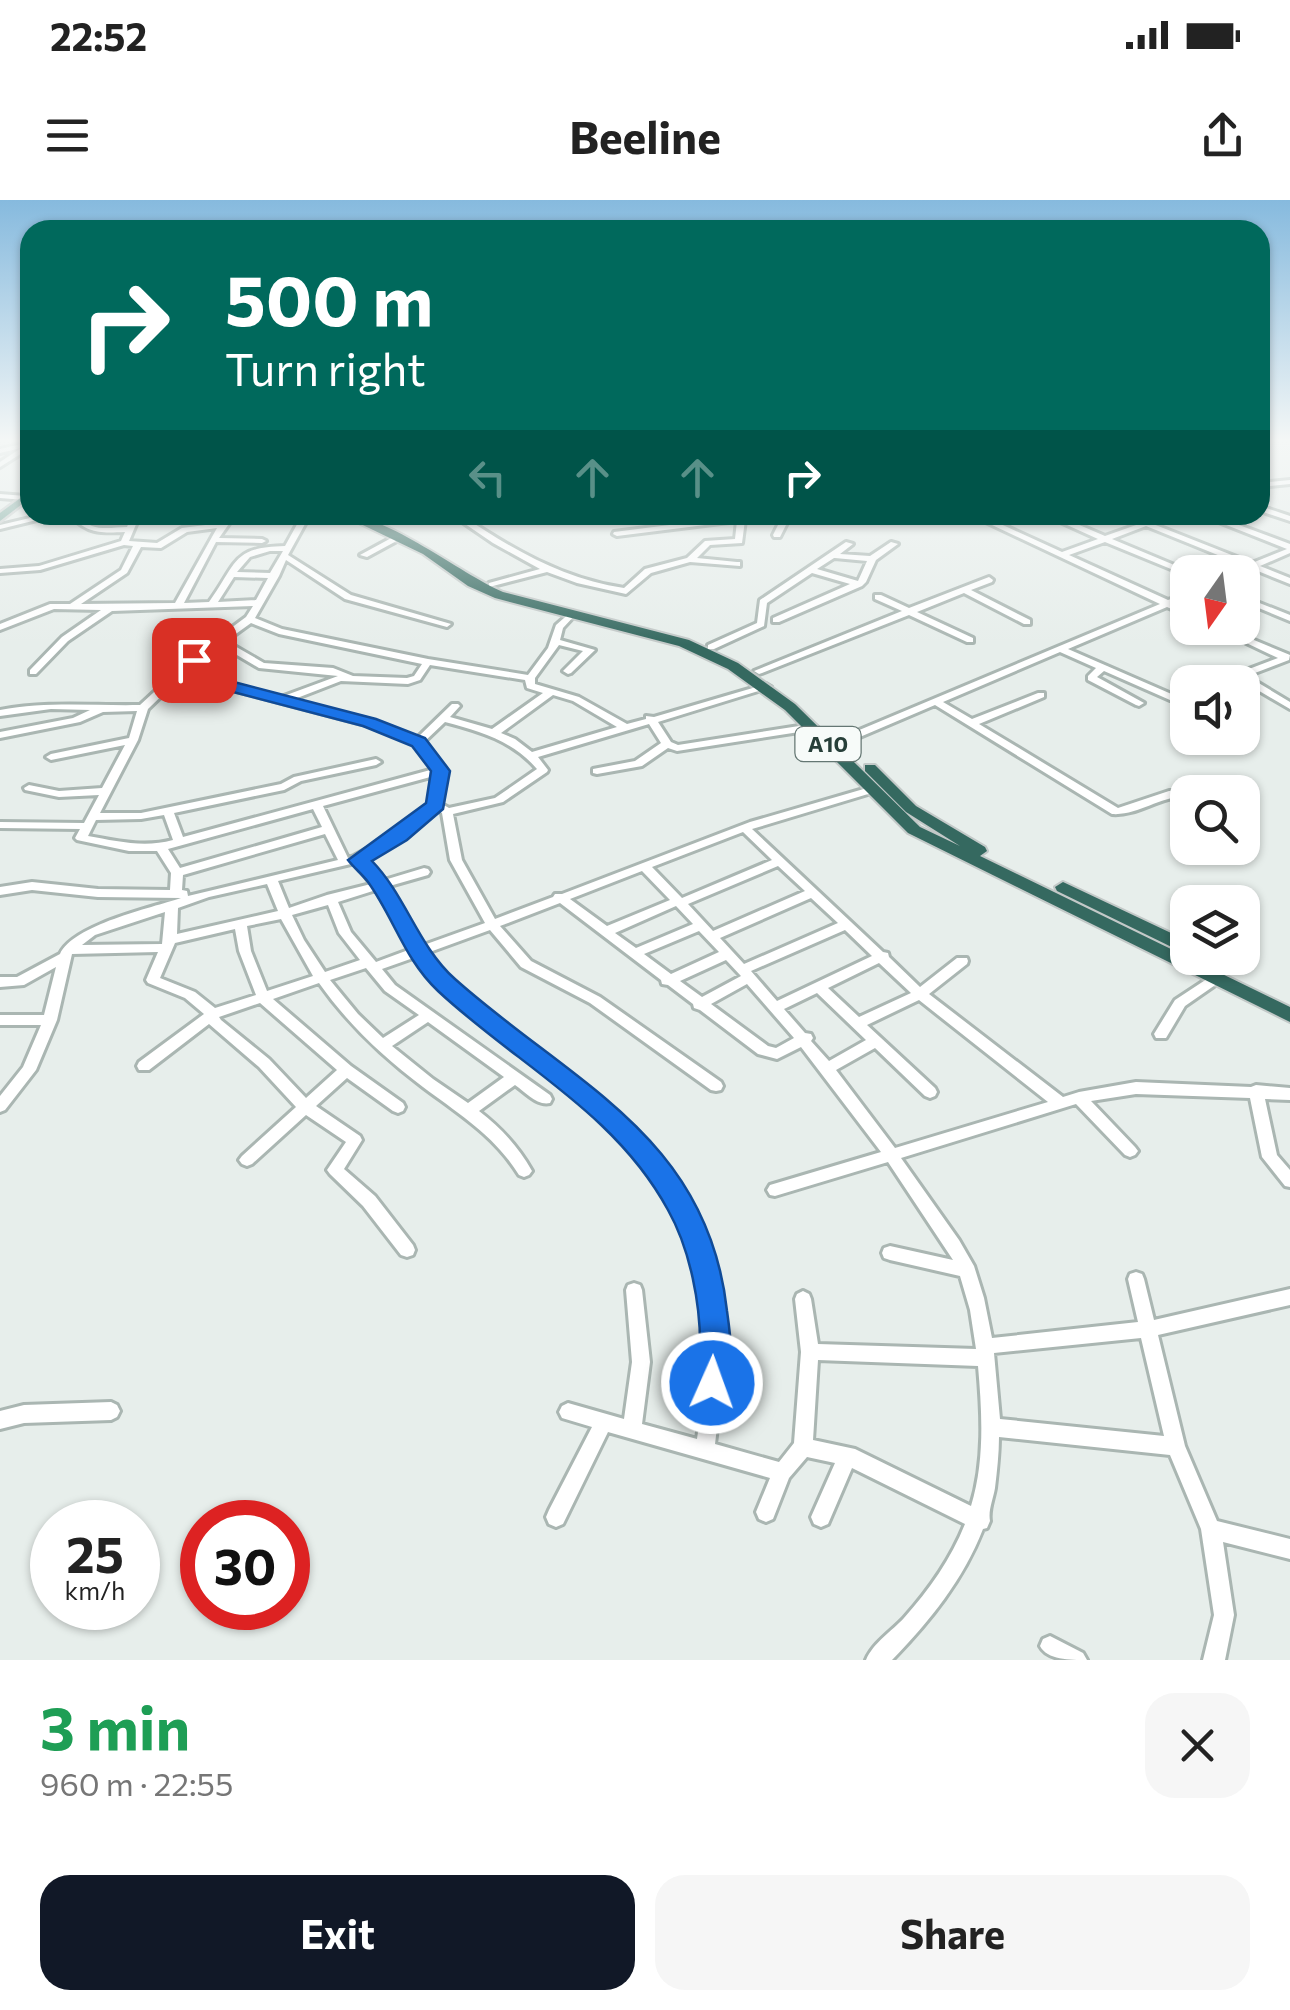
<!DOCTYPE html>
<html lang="en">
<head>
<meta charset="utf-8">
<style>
  :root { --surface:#fff; --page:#f6f6f6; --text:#222; --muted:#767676; --accent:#111827 }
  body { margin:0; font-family:Commissioner,sans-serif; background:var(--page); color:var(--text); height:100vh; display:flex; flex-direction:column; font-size:38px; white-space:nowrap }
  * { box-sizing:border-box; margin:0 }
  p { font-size:32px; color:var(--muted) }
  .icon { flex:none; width:55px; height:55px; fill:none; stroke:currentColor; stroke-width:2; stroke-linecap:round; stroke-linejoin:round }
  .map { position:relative; height:1460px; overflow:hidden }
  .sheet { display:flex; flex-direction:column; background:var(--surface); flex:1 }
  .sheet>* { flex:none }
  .hud { position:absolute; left:20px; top:20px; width:1250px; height:305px; border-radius:30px; box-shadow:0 2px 8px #0004; background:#00695c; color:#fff; overflow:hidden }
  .needle { width:65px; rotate:194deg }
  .controls { position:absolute; left:1170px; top:355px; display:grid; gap:20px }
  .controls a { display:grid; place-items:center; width:90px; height:90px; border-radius:20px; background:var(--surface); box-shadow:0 2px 8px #0004; font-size:50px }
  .speed { position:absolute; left:30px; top:1300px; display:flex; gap:20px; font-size:50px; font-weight:700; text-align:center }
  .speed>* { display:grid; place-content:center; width:130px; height:130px; border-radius:50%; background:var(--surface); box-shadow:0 2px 8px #0004; line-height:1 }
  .speed small { font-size:25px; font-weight:400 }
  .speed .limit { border:15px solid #d22; background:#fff; color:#111 }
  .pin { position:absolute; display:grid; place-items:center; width:85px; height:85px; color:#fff; margin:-42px; border-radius:20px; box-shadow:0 5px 15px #0006 }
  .me { position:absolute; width:110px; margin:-55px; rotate:2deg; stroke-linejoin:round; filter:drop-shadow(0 0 8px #0008) }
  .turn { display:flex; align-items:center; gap:35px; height:210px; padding:0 40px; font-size:45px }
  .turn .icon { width:130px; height:130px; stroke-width:2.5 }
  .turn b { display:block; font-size:70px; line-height:85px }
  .lanes { display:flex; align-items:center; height:95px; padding:0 40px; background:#0003; justify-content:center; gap:50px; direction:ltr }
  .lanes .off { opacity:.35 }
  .round { display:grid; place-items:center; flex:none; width:105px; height:105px; border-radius:30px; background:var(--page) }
  .head { display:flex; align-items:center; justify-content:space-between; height:170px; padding:0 40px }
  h1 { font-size:60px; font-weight:700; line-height:75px; color:#1e9e55 }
  .action { display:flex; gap:20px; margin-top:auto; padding:20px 40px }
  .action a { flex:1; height:115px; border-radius:30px; background:var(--accent); color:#fff; font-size:40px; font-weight:700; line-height:115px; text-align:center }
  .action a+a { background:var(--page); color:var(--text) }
  .status { display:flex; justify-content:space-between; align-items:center; height:70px; padding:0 50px; background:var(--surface); direction:ltr }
  .status svg { height:28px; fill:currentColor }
  header { display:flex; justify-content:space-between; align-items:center; height:130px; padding:0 40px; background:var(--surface); font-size:45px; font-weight:700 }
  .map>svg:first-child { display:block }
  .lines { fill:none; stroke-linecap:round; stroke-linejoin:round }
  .minor-casing { stroke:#aab6b2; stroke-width:6 }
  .major-casing { stroke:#c3c9c8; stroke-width:5 }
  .highway-casing { stroke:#c3c9c8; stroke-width:4 }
  .minor { fill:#fff; fill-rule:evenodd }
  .major { fill:#6fa094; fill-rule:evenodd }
  .highway { fill:#356960; fill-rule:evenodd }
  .route { fill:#1a73e8; stroke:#114b97; stroke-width:2.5 }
  .labels { text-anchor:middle; stroke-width:9; stroke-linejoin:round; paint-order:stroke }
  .shield { fill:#f7fbf9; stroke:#657773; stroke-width:2.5 }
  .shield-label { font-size:22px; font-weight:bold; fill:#273f39 }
</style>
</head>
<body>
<div class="status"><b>22:52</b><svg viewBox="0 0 49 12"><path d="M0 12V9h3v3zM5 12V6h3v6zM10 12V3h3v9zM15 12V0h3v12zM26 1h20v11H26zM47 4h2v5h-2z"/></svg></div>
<header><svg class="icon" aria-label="menu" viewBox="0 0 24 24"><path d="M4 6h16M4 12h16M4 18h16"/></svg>Beeline<svg class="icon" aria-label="share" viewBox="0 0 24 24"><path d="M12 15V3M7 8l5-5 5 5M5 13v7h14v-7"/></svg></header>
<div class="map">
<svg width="1290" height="1460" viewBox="0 0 1290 1460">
  <rect width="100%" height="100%" fill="#e7eeeb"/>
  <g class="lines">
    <g class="minor-casing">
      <path id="minor" d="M30,242V248L0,267V262L21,248L0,253V249Z
        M1290,280V284L1260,287V283Z
        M0,294L25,296L29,298L25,300L0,298Z
        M1260,306L1290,316V321L1260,311Z
        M43,315H57L0,329V325Z
        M69,315C83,315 81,320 92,326C103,330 116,327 127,327L132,315H140L129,341L157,343L182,328L221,323L229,317L310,315L288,355L351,395L451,424L447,427L345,399L286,360L279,376L255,418L282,429L428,459L528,475L548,448L556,425L572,411L576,414L563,428L560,440L595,450L571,473L568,474L563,471L583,451L559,445L535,478V484L579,497L627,524L646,519V516L654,517L763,485L766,484L771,487L658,522L671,542L678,545L812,524L817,527L812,530L677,551L668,548L642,566L597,574L593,573V569L635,561L661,543L649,524L538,557L548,570L547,572L503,602L453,614L462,660L495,719L553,697L555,694H562L750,622L874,586L879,589L878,591L752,629L883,752L888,753L889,757L920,787L957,758H967L968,761L967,764L929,794L1063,897L1079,892L1136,882L1251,887L1256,885L1290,888V900L1265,899L1277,955L1290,970V987L1285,986L1262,957L1250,898L1136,894L1091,901L1135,947L1138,951L1135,955L1130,957L1125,955L1076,904L901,958L959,1040L974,1066L984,1098L992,1138L1138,1122L1128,1079L1130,1074L1136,1072L1142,1074L1144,1079L1154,1120L1290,1089V1105L1158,1135L1185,1246L1217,1321L1290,1339V1359L1223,1342L1234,1415L1225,1460H1203L1214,1415L1201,1329L1170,1255L999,1237C999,1254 997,1271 995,1288C993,1300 988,1310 990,1321L987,1328L983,1329C963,1380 930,1421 892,1460H866C873,1443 892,1431 904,1418C929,1390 951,1359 965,1324L852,1268L828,1324L821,1327L814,1324L811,1317L835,1263L807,1257L789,1278L773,1319L766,1322L759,1319L756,1312L770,1278L608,1232L563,1324L556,1327L549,1324L546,1317L549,1310L592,1227L562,1218L559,1212L562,1206L568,1203L624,1219L632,1162L626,1090L628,1085L634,1083L640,1085L642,1090L650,1162L642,1224L697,1239C703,1198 710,1158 706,1117C697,1016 632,936 554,878C506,841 453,806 416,757L382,769L395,785L550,895L552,899L550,903C537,906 525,892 515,885L479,911C501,928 518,946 532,971L529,975L524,977L519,975C495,936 459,914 423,887C383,857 348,824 319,783L273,799L351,866L403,903L405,907L403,911L398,913L393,911L347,878L316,906L360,936L362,940L344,969L375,996L413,1045L415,1050L413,1055L407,1057L401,1055L363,1006L330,974L327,970L346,942L306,915L252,964L247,966L242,964L239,960L242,956L296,907L259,867L209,824L149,870H139L137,866L139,862L204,814L185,798L148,783L146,780L158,752L72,754L57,820L36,870L5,910L0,912V896L23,867L41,825H0V815H44L56,767L24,785L0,787V777H17L60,754C73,725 151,708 181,698L98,697L32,690L0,695V687L32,682L98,689L170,690L171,673L157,651H129L77,640L75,638L80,629L0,628V622L84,623L99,595L59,597L25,590L24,588L29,585L59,591L102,588L125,545L51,560L46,557L51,554L129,538L137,511L103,512L80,522L0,538V532L73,518L90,510L51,509L0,516V510C47,501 93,506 140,505L191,458L214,441L215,438L219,437L246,417L253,406L112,411L68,441L36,474H30V470L62,437L101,410L54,409L0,430V424L50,404H70L121,370L133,346L124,345L40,370L0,373V369L39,366L121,341L125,332C99,333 89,334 69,315ZM300,319L285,346C231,347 237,364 209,402L184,403L216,342L262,343L266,341L262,339L219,338L231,321ZM217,328L175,403L81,404L127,373L141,347L161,348L187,332ZM270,351H283L270,373L237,372L250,357ZM234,377L268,378L256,400L218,402ZM251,423L279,434L422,464L414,476L407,478L353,476L333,468L264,463L226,441ZM220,445L259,468L338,476L281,497L208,478L198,469L199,461ZM430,465L525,480L527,488L543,493L492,529L450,517L460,506L458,504H452L417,538L374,521L292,500L341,481L408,484L420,480ZM188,470L202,482L366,525L415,544L434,569L183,637L174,613L284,590L301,581L376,565L381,562L376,559L294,577L281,584L141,613H100L138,540L148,509ZM553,495L573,501L617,527L532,552L515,539L501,533ZM445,522C480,531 513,541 537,569L495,598L449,608L442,604L445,571L424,542ZM434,576L431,604L396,633L354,656L348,658L323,606ZM313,609L322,627L180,668L168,649ZM437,610L442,613L450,660L485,723L421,746L386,687L428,675L430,672L428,669L424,668L381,681L365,660L404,637ZM164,615L173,640C144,648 116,641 88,636L96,620L141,619ZM743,632L772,660L682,698L652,667ZM325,634L338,660L188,696L187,691L182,690L183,675ZM355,663L371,684L327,695L289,708L278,681ZM778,666L805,691L713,731L688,704ZM642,671L670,700L607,726L570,699ZM267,684L278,711L177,734L178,708L209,697ZM376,690L411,749L376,762L351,732L338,702ZM811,698L838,723L744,764L720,738ZM560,703L661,780L662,784L668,785L693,804L694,808L700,810L758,854L777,859L801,847L881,952L770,985L767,990L770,995L775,996L888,962L953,1060L890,1046L884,1048L882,1053L884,1058L890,1060L960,1076L970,1110L976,1149L818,1144L811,1099L809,1094L803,1091L797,1094L795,1099L801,1152L794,1243L779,1262L715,1244C720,1201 728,1158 723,1115C711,1016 649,934 572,876C522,838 466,804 427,753L490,730L521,767L590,803L711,890L716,891L721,890L723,886L721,882L600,797L531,761L500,726ZM328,705L339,733L360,760L325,772L304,740L292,715ZM676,706L693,724L636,748L615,733ZM165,712L162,744L82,745L95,735ZM281,719L313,776L267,791L251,751L247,726ZM235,729L239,751L256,795L215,808L195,792L160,778L175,743ZM845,730L872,756L777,801L751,771ZM699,731L719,752L671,774L644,754ZM726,760L741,776L702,797L680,781ZM879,763L911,793L859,817L828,788ZM366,768L385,791L419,815L383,838L358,814L330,780ZM747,784L794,838L776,848L768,846L711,804ZM817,793L866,840L829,861L811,841L813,838L811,834L805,833L784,809ZM919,800L1048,902L895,948L836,870L875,848L925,896L930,898L935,896L937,892L935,888L867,825ZM260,803L337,870L306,898L269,859L221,820L219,817ZM428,822L504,877L468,903L433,879L392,846ZM1141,1138L1164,1236L1000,1219L994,1153ZM818,1160L978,1166C982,1212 985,1261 971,1306L855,1249L813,1240Z
        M385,315L403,318L426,315L403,322Z
        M452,315H461C512,349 563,379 624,388L645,369L687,358L705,341L735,339L737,321L617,336L613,334L614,332L741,316L773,315L745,320L742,343L710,345L697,358L737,362H740V366L690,362L651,373L626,394L577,383L547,372L489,387V383L540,369L493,343Z
        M783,315H791L780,337H774L773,335Z
        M971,315H981L1062,352L1098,339L1045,315H1056L1105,336L1139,324L1120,315H1131L1146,321L1163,315H1174L1153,324L1252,363L1287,349L1201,315H1212L1290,344V353L1260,366L1290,378V384L1253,369L1242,374L1235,372L1245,366L1146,326L1112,339L1191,372H1188V376L1105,342L1069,355L1168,400L1188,393V398L1175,404L1188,409V416L1167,407L1068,449L1176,496V500H1170L1104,471L1097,477L1144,503L1139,506L1136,505L1088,480V476L1096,468L1060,452L943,502L972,519L1038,493H1044V497L979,524L1118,608L1169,591L1192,592H1188V597C1160,595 1139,616 1112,614L935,505L834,548H826V544L1160,404Z
        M395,336L402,338L367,357L360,355Z
        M846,342L853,344L840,354L870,356L891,342L898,344L876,360L866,382L862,386L779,422H773V418L850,384L812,373L767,403L764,426L714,449H708V445L757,423L760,400ZM834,358H835L867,361L858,381L817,369Z
        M989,377L993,380L992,382L971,390L1030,420V424H1024L964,393L917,412L973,438V442H967L909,415L762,473L759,474L754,471L902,411L875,399V395H881L909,408Z
        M1242,396L1290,415V421L1242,401Z
        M1215,428H1225L1290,455L1289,460L1247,476L1290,502V509L1239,479L1230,482H1219L1220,480L1278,458Z
        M1216,773L1223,778L1221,781L1185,806L1166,838H1156L1154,834L1175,800Z
        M111,1202L117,1205L120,1211L117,1217L111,1220L24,1223L0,1229V1211L24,1205Z
        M1050,1436L1083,1453L1087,1460C1070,1460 1047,1460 1040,1446L1043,1439Z"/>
    </g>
    <g class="major-casing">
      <path id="major" d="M30,291V298L0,321V313Z"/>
    </g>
    <g class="highway-casing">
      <path id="highway" d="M342,315C389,315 459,373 503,392L689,440L738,463L795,504L920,627L960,646L906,612L865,571V565H875L916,606L985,647L987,651L980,656L1290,807V822L908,633L785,510L728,469L679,446L495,398L468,386L423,354Z
        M1063,682L1188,741V755L1057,691L1055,687Z"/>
    </g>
    <use href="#minor" class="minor"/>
    <use href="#major" class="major"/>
    <use href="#highway" class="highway"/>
  </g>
  <linearGradient id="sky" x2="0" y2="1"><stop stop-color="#86bade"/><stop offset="0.54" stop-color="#f4f7f6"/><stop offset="1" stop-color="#f4f7f6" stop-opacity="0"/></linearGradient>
  <rect width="1290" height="445" fill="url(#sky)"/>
  <path class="route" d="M194,455L200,456L202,469L211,476L376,519L425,538L447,567L450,571L443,609L407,640L372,661C406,696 418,746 455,779C570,882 708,935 727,1111C731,1139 735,1168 724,1194L712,1199L701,1194C694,1179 700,1166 700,1150C701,1105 690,1049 668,1010C615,912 516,864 438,791C404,759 394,718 368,682C362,674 354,668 348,660L426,603L431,571L412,546L363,526L199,483L185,470L186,460Z"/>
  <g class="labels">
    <rect class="shield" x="795.5" y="527" width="65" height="34" rx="8"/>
    <g class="shield-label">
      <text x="828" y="552">A10</text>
    </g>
  </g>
</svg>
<div class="controls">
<a><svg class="needle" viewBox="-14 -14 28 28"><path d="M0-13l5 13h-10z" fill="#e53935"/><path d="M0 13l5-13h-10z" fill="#767676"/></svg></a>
<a><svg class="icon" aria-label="sound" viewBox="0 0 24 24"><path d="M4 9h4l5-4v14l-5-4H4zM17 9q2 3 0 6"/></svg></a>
<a><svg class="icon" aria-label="search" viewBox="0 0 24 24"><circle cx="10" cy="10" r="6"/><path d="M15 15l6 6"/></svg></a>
<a><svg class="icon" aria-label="layers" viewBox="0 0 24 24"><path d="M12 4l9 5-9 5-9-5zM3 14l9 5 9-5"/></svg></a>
</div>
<div class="speed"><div>25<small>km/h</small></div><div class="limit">30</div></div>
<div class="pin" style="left:194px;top:460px;background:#d93025"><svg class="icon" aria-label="arrive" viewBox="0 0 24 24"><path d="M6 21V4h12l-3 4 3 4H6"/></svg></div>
<svg class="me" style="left:712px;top:1183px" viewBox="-20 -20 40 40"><circle r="17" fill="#1a73e8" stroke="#fff" stroke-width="3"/><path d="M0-11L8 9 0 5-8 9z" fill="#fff"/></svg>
<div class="hud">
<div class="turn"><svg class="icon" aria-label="right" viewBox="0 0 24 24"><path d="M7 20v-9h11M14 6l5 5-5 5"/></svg><div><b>500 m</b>Turn right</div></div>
<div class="lanes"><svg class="icon off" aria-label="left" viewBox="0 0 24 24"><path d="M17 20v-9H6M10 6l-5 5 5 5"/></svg><svg class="icon off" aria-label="ahead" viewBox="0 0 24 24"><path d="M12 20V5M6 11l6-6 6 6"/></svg><svg class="icon off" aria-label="ahead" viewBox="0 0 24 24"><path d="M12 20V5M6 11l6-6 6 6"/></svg><svg class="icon" aria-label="right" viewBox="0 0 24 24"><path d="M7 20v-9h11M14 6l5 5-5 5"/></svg></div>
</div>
</div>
<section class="sheet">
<div class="head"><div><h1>3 min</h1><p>960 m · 22:55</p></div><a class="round"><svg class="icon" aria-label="close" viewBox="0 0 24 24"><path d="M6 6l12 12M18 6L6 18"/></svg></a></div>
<div class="action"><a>Exit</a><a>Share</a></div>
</section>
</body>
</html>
